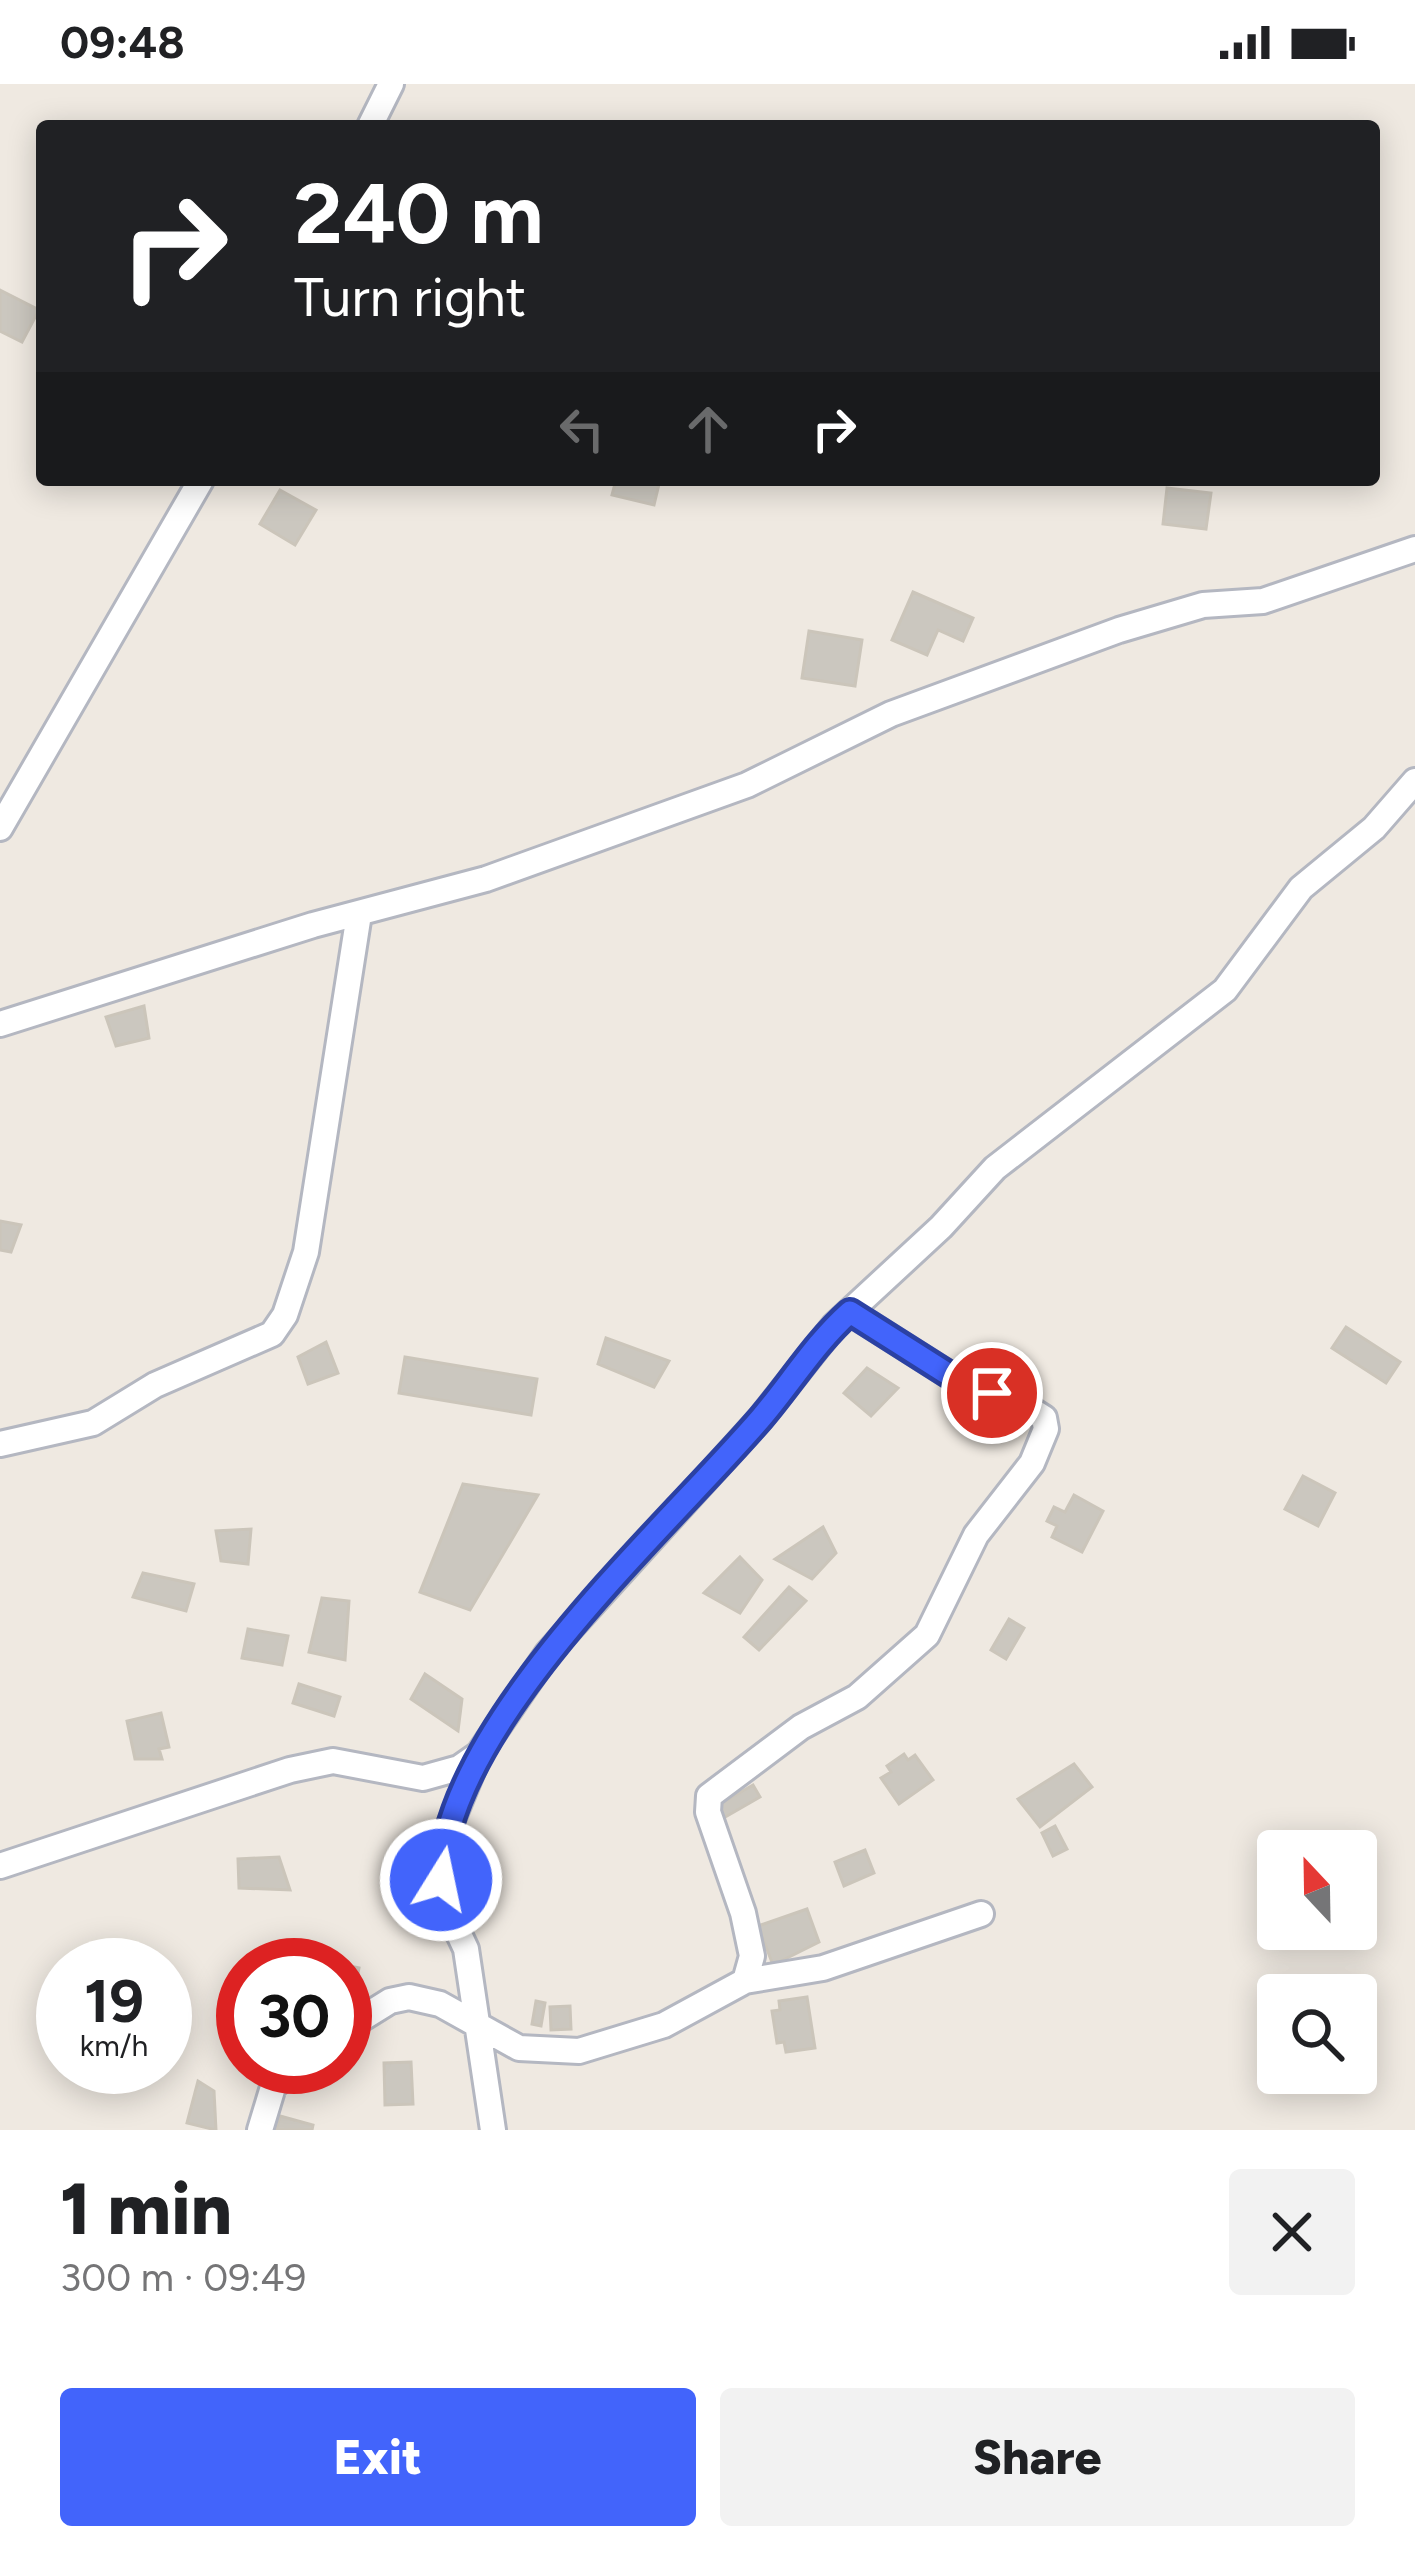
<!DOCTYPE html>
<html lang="en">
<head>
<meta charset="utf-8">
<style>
  :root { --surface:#fff; --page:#f2f2f2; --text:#202124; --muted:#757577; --accent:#4264fb }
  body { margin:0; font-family:Figtree,sans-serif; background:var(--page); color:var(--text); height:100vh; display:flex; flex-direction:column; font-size:45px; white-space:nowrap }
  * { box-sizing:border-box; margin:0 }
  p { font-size:39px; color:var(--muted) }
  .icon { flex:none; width:66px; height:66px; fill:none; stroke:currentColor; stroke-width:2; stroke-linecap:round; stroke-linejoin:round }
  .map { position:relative; height:2046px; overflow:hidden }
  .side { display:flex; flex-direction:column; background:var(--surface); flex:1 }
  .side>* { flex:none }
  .top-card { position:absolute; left:36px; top:36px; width:1344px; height:366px; border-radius:12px; box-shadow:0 6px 30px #0003; background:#202124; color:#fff; overflow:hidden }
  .needle { width:78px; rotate:338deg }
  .controls { position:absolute; left:1257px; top:1746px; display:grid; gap:24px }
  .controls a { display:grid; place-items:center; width:120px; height:120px; border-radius:12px; background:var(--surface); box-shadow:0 6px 30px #0003; font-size:60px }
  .speed { position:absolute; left:36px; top:1854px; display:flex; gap:24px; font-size:60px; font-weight:700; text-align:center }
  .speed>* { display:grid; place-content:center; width:156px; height:156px; border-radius:50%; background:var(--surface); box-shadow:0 6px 30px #0003; line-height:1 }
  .speed small { font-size:30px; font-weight:400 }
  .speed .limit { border:18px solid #d22; background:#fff; color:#111 }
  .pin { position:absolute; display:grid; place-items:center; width:102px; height:102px; color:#fff; margin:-51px; border:6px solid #fff; border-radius:50%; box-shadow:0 3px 12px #0007 }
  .me { position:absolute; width:132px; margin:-66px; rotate:10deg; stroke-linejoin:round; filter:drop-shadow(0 0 9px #0008) }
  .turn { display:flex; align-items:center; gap:42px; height:252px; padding:0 60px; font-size:54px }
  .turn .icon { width:156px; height:156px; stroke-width:2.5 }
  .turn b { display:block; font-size:84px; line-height:102px }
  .lanes { display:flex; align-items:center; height:114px; padding:0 60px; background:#0003; justify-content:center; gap:60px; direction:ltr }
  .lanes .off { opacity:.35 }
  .round { display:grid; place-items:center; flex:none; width:126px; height:126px; border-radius:12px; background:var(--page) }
  .overview { display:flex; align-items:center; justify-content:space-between; height:204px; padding:0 60px }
  h1 { font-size:72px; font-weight:800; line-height:90px }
  .button { display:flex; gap:24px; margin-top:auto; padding:24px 60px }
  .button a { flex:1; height:138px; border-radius:12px; background:var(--accent); color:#fff; font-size:48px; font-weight:800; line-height:138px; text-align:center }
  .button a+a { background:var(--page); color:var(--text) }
  .status { display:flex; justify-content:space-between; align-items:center; height:84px; padding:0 60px; background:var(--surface); direction:ltr }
  .status svg { height:33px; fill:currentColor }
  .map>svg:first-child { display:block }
  .building { fill:#cbc7bf; stroke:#cbc5ba; stroke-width:3 }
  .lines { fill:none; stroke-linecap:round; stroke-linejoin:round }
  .minor-casing { stroke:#b4b7c1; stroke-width:30 }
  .minor { stroke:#fff; stroke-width:24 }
  .route-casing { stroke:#2b41a3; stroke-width:30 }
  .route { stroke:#4264fb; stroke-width:21 }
</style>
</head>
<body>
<div class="status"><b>09:48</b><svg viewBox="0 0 49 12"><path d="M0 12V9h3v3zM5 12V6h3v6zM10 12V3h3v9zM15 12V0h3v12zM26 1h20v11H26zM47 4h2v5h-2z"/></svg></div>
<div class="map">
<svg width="1415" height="2046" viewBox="0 0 1415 2046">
  <rect width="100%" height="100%" fill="#efe9e1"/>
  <path class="building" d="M0,206L39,226L22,258L0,247Z
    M616,396H660L654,421L612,411Z
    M1167,404L1211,409L1206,445L1163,440Z
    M280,406L316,426L295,461L260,440Z
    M913,508L973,534L963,557L938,546L927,571L892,556Z
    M809,547L862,556L855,602L802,594Z
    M144,922L149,954L116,962L106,933Z
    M0,1137L21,1141L11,1168L0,1166Z
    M1346,1243L1400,1278L1386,1299L1332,1264Z
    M606,1254L669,1277L654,1303L598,1280Z
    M326,1258L338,1289L308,1300L298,1273Z
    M405,1273L537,1295L531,1331L399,1309Z
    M867,1284L898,1304L871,1332L844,1309Z
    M1303,1392L1335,1409L1318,1442L1285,1425Z
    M463,1400L538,1411L470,1526L420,1508Z
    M1074,1411L1103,1427L1082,1468L1052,1453L1057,1442L1047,1437L1054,1423L1065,1428Z
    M823,1443L836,1469L812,1495L775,1475Z
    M251,1445L248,1480L221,1477L216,1447Z
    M740,1473L762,1496L740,1529L704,1509Z
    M143,1489L194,1500L186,1527L133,1513Z
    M789,1503L806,1517L759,1566L744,1553Z
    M322,1514L349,1517L345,1576L309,1568Z
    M1009,1535L1024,1544L1006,1575L991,1566Z
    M248,1545L288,1552L282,1581L242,1574Z
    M425,1590L462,1615L458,1647L411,1615Z
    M299,1600L340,1613L334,1632L293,1619Z
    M161,1629L169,1663L159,1665L162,1675H135L127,1637Z
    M904,1670L908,1676L915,1671L933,1696L899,1720L881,1694L891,1688L887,1682Z
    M1074,1680L1092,1703L1040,1743L1018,1715Z
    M753,1701L760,1713L720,1736L713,1724Z
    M1055,1742L1067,1765L1053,1772L1042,1749Z
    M865,1766L874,1789L844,1802L835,1778Z
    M279,1773L290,1806L239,1804L238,1775Z
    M807,1825L819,1858L773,1881L758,1842Z
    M305,1861L323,1867L318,1881H297Z
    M345,1881L359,1884L352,1920L345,1919Z
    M807,1913L815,1964L786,1968L784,1958L777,1959L772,1927L780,1926L779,1917Z
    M536,1917L545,1919L541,1942L532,1940Z
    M570,1922L571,1945L551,1946L550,1923Z
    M411,1978L413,2020L385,2021L384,1979Z
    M198,1997L214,2007L216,2046L187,2039Z
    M280,2032L313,2041L312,2046H276Z"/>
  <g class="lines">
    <g class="minor-casing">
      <path id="minor" d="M370,42L391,0
        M0,744L201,396
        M0,940L313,841L486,795L747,701L891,630L1119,546L1203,521L1263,517L1415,465
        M0,1360L93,1339L155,1301L272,1250L285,1231L306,1168L359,830
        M479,1670L451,1738L441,1796L444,1818L466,1865L493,2046
        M0,1782L290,1686L333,1677L423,1694L459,1684L479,1670L548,1569L761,1334L834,1242L941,1143L995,1084L1225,906L1301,804L1374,744L1415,697
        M745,1897L752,1872L743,1829L708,1728L709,1712L801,1643L857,1613L927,1551L976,1451L1032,1379L1046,1345L1044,1334L1033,1327L951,1292L850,1228
        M345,1945L390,1917L409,1913L440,1920L519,1964L579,1967L664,1941L745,1897L823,1884L981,1830
        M260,2046L273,2003L294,1983"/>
    </g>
    <use href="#minor" class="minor"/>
  </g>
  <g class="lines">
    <g class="route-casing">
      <path id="route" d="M441,1796C443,1642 664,1447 761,1334C791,1299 815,1259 850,1228L951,1292L992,1309"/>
    </g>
    <use href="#route" class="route"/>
  </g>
</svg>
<div class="controls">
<a><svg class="needle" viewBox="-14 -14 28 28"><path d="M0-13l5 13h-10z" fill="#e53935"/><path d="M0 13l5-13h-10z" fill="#757577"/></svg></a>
<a><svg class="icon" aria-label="search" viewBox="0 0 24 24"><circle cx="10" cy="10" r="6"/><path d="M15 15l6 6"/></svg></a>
</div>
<div class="speed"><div>19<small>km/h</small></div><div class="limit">30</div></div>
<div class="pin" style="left:992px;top:1309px;background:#d93025"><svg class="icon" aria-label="arrive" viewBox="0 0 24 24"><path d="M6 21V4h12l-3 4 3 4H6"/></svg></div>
<svg class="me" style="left:441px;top:1796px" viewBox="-20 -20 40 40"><circle r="17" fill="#4264fb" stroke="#fff" stroke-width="3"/><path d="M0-11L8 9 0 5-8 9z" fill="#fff"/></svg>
<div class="top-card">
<div class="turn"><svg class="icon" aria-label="right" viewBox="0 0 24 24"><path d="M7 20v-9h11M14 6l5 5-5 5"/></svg><div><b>240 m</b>Turn right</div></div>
<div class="lanes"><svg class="icon off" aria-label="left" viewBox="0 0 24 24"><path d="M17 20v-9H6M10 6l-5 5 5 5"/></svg><svg class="icon off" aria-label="ahead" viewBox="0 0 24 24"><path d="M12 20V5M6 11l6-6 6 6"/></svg><svg class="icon" aria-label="right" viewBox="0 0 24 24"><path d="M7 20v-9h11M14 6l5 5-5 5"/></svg></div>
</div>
</div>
<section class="side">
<div class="overview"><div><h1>1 min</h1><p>300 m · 09:49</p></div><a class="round"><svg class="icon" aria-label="close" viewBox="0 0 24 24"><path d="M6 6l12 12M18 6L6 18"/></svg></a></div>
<div class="button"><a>Exit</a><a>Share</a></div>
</section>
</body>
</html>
